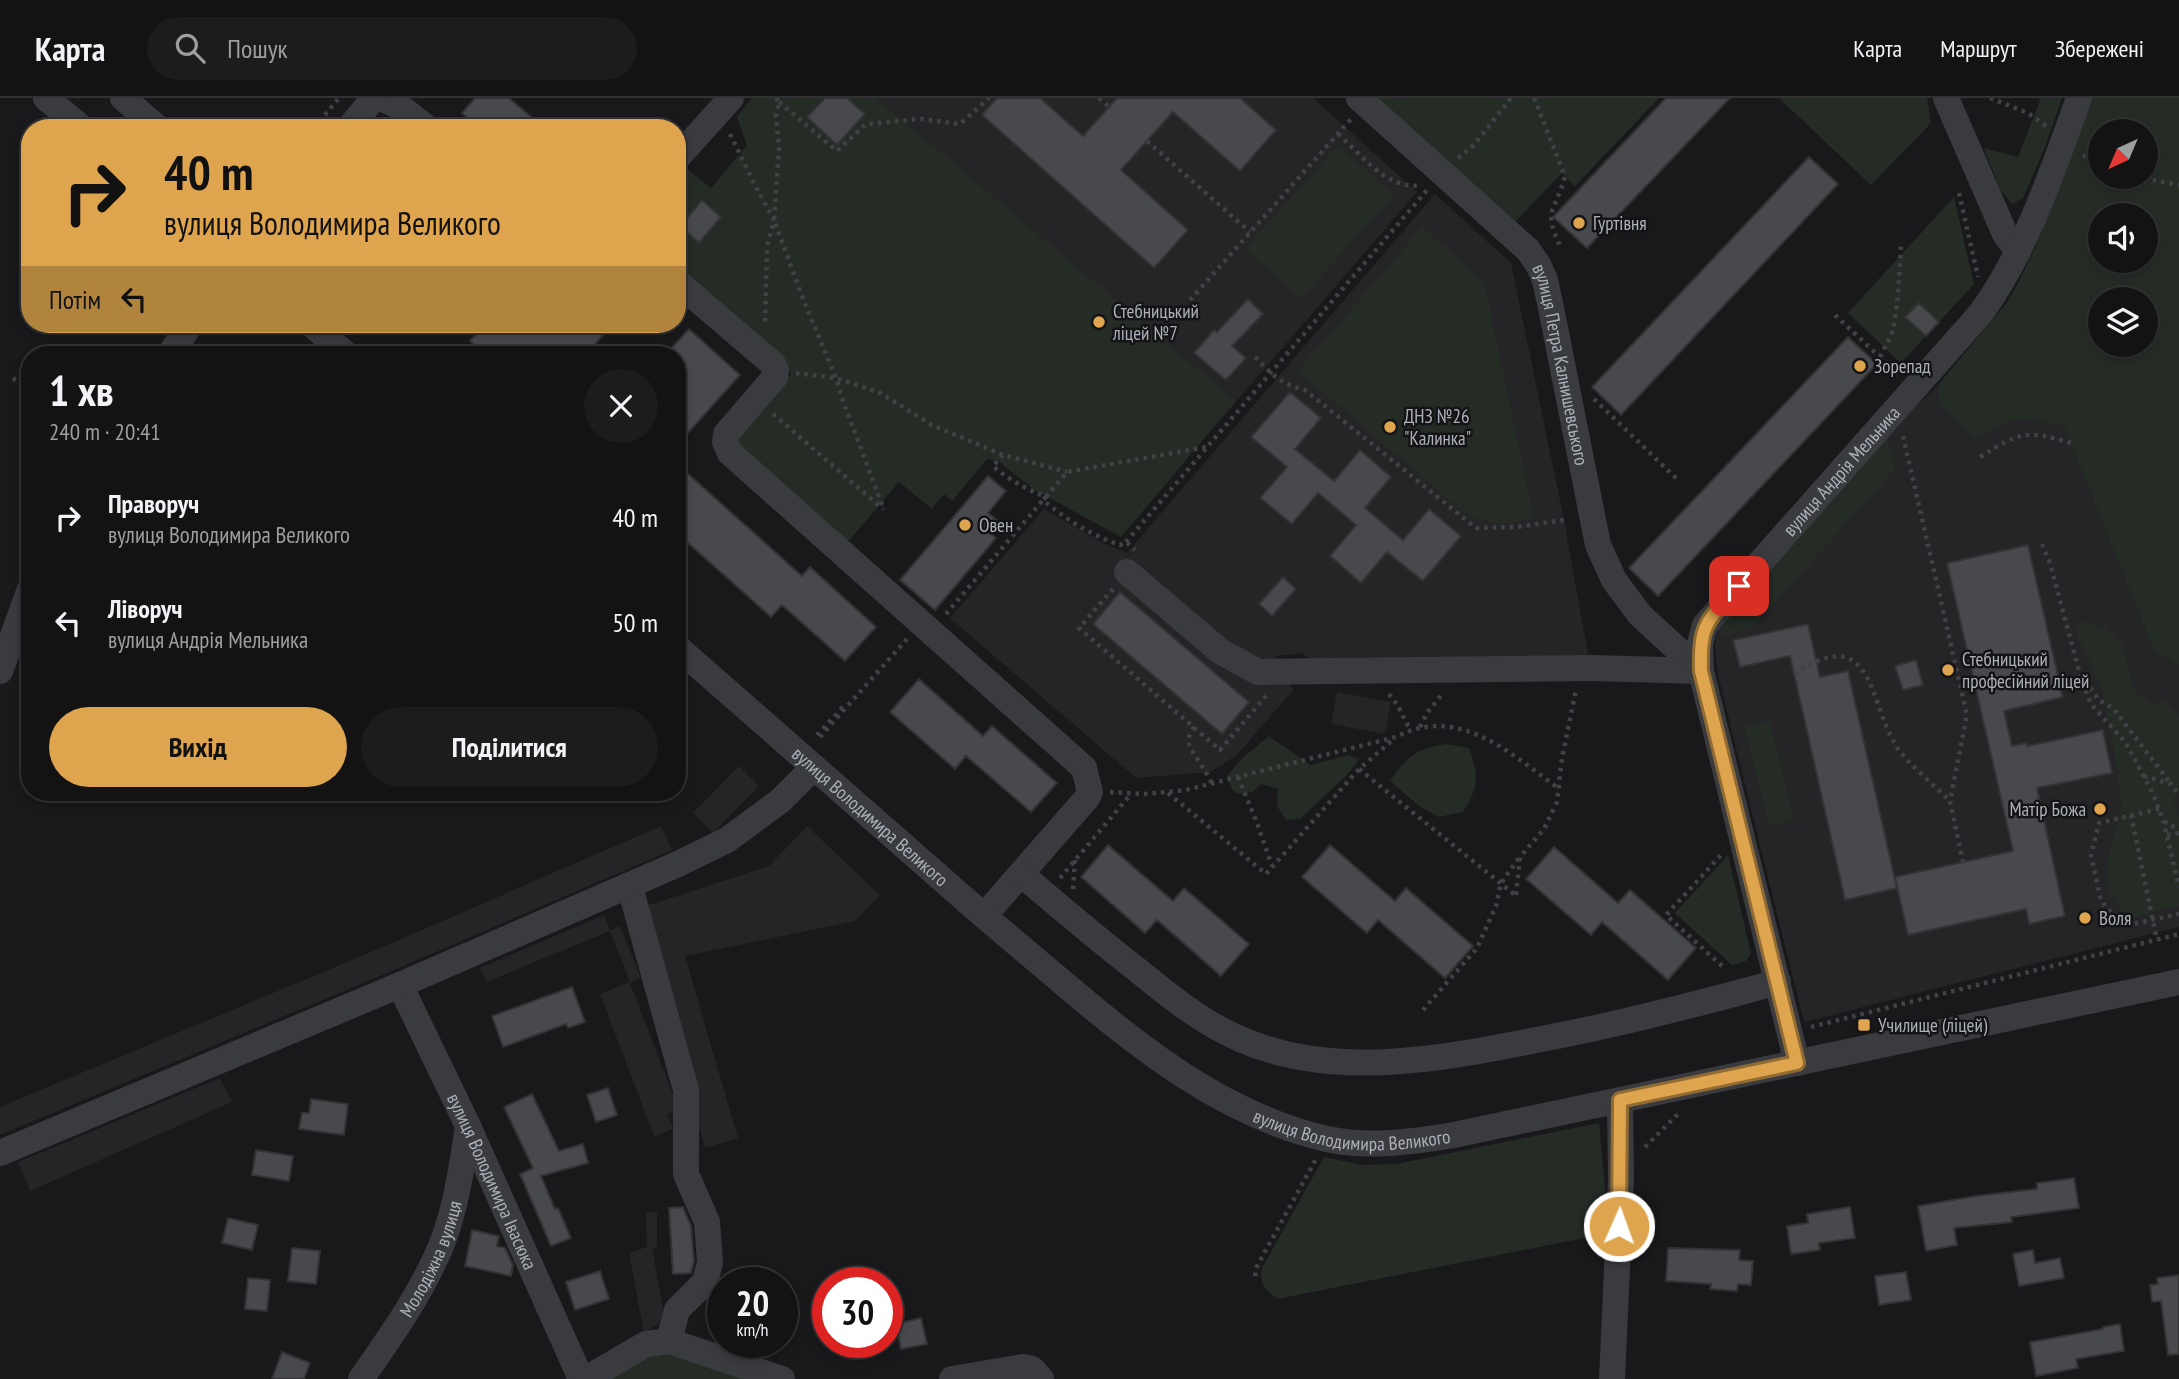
<!DOCTYPE html>
<html lang="uk">
<head>
<meta charset="utf-8">
<style>
  :root { --surface:#131314; --page:#1c1c1d; --text:#f1f3f6; --muted:#9d9ea0; --line:#323234; --accent:#dea54e }
  body { margin:0; font-family:"PT Sans Narrow",sans-serif; background:var(--page); color:var(--text); height:100vh; display:flex; flex-direction:column; font-size:26px; white-space:nowrap }
  * { box-sizing:border-box; margin:0 }
  p { font-size:23px; color:var(--muted) }
  .icon { flex:none; width:38px; height:38px; fill:none; stroke:currentColor; stroke-width:2; stroke-linecap:round; stroke-linejoin:round }
  .map { position:relative; flex:1; overflow:hidden }
  .panel { position:absolute; left:21px; top:248px; width:665px; height:455px; display:flex; flex-direction:column; background:var(--surface); border-radius:28px; box-shadow:0 4px 10px #0003,0 0 0 2px var(--line) }
  .panel>* { flex:none }
  .banner { position:absolute; left:21px; top:21px; width:665px; height:214px; border-radius:28px; box-shadow:0 4px 10px #0003,0 0 0 2px var(--line); background:#dea54e; color:#111; overflow:hidden }
  .needle { width:46px; rotate:224deg }
  .fabs { position:absolute; left:2088px; top:21px; display:grid; gap:14px }
  .fabs a { display:grid; place-items:center; width:70px; height:70px; border-radius:50%; background:var(--surface); box-shadow:0 4px 10px #0003,0 0 0 2px var(--line); font-size:35px }
  .speed { position:absolute; left:707px; top:1169px; display:flex; gap:14px; font-size:35px; font-weight:700; text-align:center }
  .speed>* { display:grid; place-content:center; width:91px; height:91px; border-radius:50%; background:var(--surface); box-shadow:0 4px 10px #0003,0 0 0 2px var(--line); line-height:1 }
  .speed small { font-size:18px; font-weight:400 }
  .speed .limit { border:10px solid #d22; background:#fff; color:#111 }
  .pin { position:absolute; display:grid; place-items:center; width:60px; height:60px; color:#fff; margin:-30px; border-radius:14px; box-shadow:0 4px 10px #0006 }
  .me { position:absolute; width:77px; margin:-38px; rotate:2deg; stroke-linejoin:round; filter:drop-shadow(0 0 5px #0008) }
  .turn { display:flex; align-items:center; gap:24px; height:147px; padding:0 28px; font-size:32px }
  .turn .icon { width:91px; height:91px; stroke-width:2.5 }
  .turn b { display:block; font-size:49px; line-height:60px }
  .then { display:flex; align-items:center; height:66px; padding:0 28px; background:#0003; gap:14px; font-size:26px }
  .round { display:grid; place-items:center; flex:none; width:74px; height:74px; border-radius:37px; background:var(--page) }
  .overview { display:flex; align-items:center; justify-content:space-between; height:119px; padding:0 28px }
  h1 { font-size:42px; font-weight:700; line-height:52px }
  .action { display:flex; gap:14px; margin-top:auto; padding:14px 28px }
  .action a { flex:1; height:80px; border-radius:42px; background:var(--accent); color:#111; font-size:28px; font-weight:700; line-height:80px; text-align:center }
  .action a+a { background:var(--page); color:var(--text) }
  ul { padding:0; list-style:none }
  li { display:flex; align-items:center; gap:21px; height:105px; padding:0 28px }
  li div { flex:1 }
  li b { display:block; font-size:26px }
  li em { font-style:normal }
  header { display:flex; align-items:center; gap:42px; box-sizing:border-box; height:98px; padding:0 35px; background:var(--surface); border-bottom:2px solid var(--line) }
  header strong { font-size:33px }
  nav { display:flex; gap:38px; margin-inline-start:auto; font-size:24px }
  .search { width:490px; height:63px; background:var(--page); display:flex; align-items:center; gap:18px; box-sizing:border-box; padding:0 24px; border-radius:38px; color:var(--muted); font-size:26px }
  .map>svg:first-child { display:block }
  .built { fill:#252527 }
  .green { fill:#252c26; fill-rule:evenodd }
  .building { fill:#48494d; stroke:#333336; stroke-width:2 }
  .lines { fill:none; stroke-linecap:round; stroke-linejoin:round }
  .path { stroke:#404246; stroke-width:4.5; stroke-dasharray:3.5 5; stroke-linecap:butt }
  .minor { stroke:#3a3b3f; stroke-width:26 }
  .route-casing { stroke:#906b33; stroke-width:18 }
  .route { stroke:#dea54e; stroke-width:12 }
  .poi-dot { fill:#dea54e; stroke:#141416; stroke-width:2.5 }
  .labels { text-anchor:middle; stroke-width:5; stroke-linejoin:round; paint-order:stroke }
  .poi-label { font-size:19px; fill:#adb1b9; stroke:#141416; text-anchor:start }
  .street-label { font-size:19px; fill:#adb1b9; stroke:#141416 }
</style>
</head>
<body>
<header>
<strong>Карта</strong>
<div class="search"><svg class="icon" aria-label="search" viewBox="0 0 24 24"><circle cx="10" cy="10" r="6"/><path d="M15 15l6 6"/></svg>Пошук</div>
<nav><a>Карта</a><a>Маршрут</a><a>Збережені</a></nav>
</header>
<div class="map">
<svg width="2179" height="1281" viewBox="0 0 2179 1281">
  <rect width="100%" height="100%" fill="#19191b"/>
  <path class="built" d="M876,0H1313L1417,94L1209,335L902,22Z
    M1435,96L1511,165L1564,422L1589,562L1322,568L1301,555L1276,558L1293,592L1237,657L1210,674L1136,680L950,520L1044,411L1105,446L1127,455Z
    M1938,287L2064,329L2154,553L2179,568V829L1804,924L1718,577L1715,552L1717,530L1900,324Z
    M1337,594L1391,604L1385,636L1331,626Z
    M739,668L759,688L713,735L693,715Z
    M661,728L672,752L394,872L0,1037V1009L383,849Z
    M807,728L880,797L855,823L685,858L738,1040L705,1050L656,867L646,808L769,768Z
    M604,817L610,832L620,828L641,880L630,885L679,1012L667,1016L673,1031L654,1038L600,896L630,884L610,833L486,884L480,870Z
    M220,980L232,1004L30,1093L18,1064Z
    M657,1113V1149L652,1150L665,1222L644,1234L629,1155L647,1149L646,1115Z"/>
  <path class="green" d="M752,0H876L1236,303L1121,439L1033,391L997,362L987,361L952,403L944,396L932,411L899,384L847,445L733,347L791,275L677,176V85L688,72L711,90L747,47L737,19Z
    M1373,0H1659L1575,88L1562,75L1513,126Z
    M1779,0H1927L1931,25L1871,87Z
    M2041,0H2062L2045,49L2023,100L2012,106L2000,91L1984,50L2018,59Z
    M2093,0H2179V568L2154,553L2064,329C2021,316 2014,318 1976,341L1939,307L1938,287L2006,206L2016,189L2035,150ZM2100,33H2146V79H2100ZM2100,117H2146V163H2100ZM2100,201H2146V247H2100Z
    M1338,47L1394,97L1301,200L1245,151Z
    M1954,99L1974,186L1939,224L1918,205L1906,220L1926,238L1901,265L1848,215Z
    M1422,129L1484,184L1534,420C1504,427 1494,427 1465,416L1298,273Z
    M1887,339L1895,371L1753,529L1725,538L1717,530Z
    M2084,523L2105,530L2123,548L2134,593L2154,608L2164,603L2179,617V693L2174,703L2179,720V808L2126,821L2108,790V758L2122,709L2112,640L2102,591L2076,533Z
    M1770,622L1794,722L1769,728L1744,628Z
    M1269,638L1311,667L1348,657L1359,661L1350,674L1300,721L1286,722L1277,708L1278,691L1261,686L1252,694L1238,696L1232,691L1227,678L1240,662Z
    M1446,646L1469,650C1479,678 1479,689 1463,714L1438,719L1419,708L1390,683C1408,658 1415,651 1446,646Z
    M1728,757L1751,855L1746,863L1732,867L1675,815Z
    M1599,1025L1609,1135L1277,1201C1266,1191 1258,1186 1262,1170L1324,1059L1362,1067L1396,1066Z
    M650,1255H681L755,1281H606Z"/>
  <path class="building" d="M475,0H509L544,30H479L462,15Z
    M825,0H847L865,16L837,47L807,19Z
    M997,0H1040L1083,38L1117,0H1240L1276,32L1240,73L1173,14L1121,72L1188,132L1154,170L982,17Z
    M1666,0H1730L1587,150L1553,119Z
    M1809,59L1838,86L1621,317L1592,289Z
    M702,102L721,119L699,145L680,128Z
    M1248,201L1263,216L1232,248L1246,260L1226,282L1194,255L1214,232L1217,234Z
    M1919,205L1939,224L1926,238L1905,219Z
    M485,226H613L585,257H485L470,243Z
    M689,231L740,277L677,347V257H665Z
    M1848,239L1877,266L1658,498L1629,470Z
    M1290,294L1321,320L1295,351L1334,383L1360,352L1391,379L1365,410L1403,442L1429,411L1461,438L1423,483L1387,454L1361,485L1330,458L1356,427L1318,395L1292,426L1260,400L1287,369L1251,339Z
    M677,366L802,478L810,469L876,529L845,563L782,507L771,519L677,435Z
    M988,378L1006,393L988,415L998,423L989,434L996,440L935,512L900,482Z
    M2028,447L2063,599L2004,613L2012,648L2027,645V648L2103,632L2112,675L2037,690L2065,818L2029,826L2026,811L1908,837L1895,779L2013,753L1947,465Z
    M1283,479L1296,491L1272,518L1259,506Z
    M1120,494L1249,604L1222,636L1093,526Z
    M1808,526L1820,579L1848,573L1897,790L1845,802L1790,558L1740,569L1733,542Z
    M1916,562L1923,587L1903,592L1895,568Z
    M919,581L983,638L992,628L1057,685L1031,714L966,658L955,671L890,614Z
    M1108,747L1173,803L1184,790L1249,846L1221,878L1157,822L1145,835L1081,779Z
    M1330,747L1395,803L1406,790L1473,848L1445,880L1378,822L1367,835L1302,779Z
    M1554,749L1618,805L1630,792L1696,850L1668,882L1602,824L1591,837L1526,781Z
    M572,889L585,924L568,930L566,926L503,949L492,918Z
    M608,990L617,1017L596,1024L587,997Z
    M532,996L559,1053L583,1046L588,1065L541,1078L555,1111L558,1110L571,1140L551,1148L520,1076L533,1070L504,1009Z
    M311,1001L348,1006L344,1037L299,1031L302,1015H309Z
    M256,1052L293,1058L289,1083L252,1077Z
    M2074,1080L2079,1110L2011,1119L2012,1124L1954,1130L1957,1147L1926,1153L1918,1108L1976,1098L2037,1091V1085Z
    M683,1109L691,1128L694,1163L691,1175L673,1176L669,1110Z
    M1850,1109L1855,1140L1819,1145L1820,1152L1791,1156L1787,1128L1808,1125L1807,1116Z
    M228,1120L258,1127L252,1152L222,1145Z
    M472,1132L499,1138L497,1148L505,1150L513,1167L511,1178L465,1168Z
    M292,1150L320,1153L316,1186L288,1183Z
    M1668,1150L1740,1152L1739,1162L1753,1163L1751,1187L1738,1186L1737,1193L1710,1191L1711,1186L1666,1183Z
    M2033,1152L2035,1165L2060,1160L2064,1180L2019,1188L2013,1156Z
    M600,1173L609,1201L575,1212L566,1184Z
    M1906,1174L1911,1202L1879,1207L1875,1178Z
    M2179,1177V1256L2168,1257L2161,1203L2152,1204L2150,1187L2158,1186L2157,1180Z
    M248,1180L270,1182L267,1213L245,1211Z
    M921,1220L927,1246L901,1251L896,1226Z
    M2120,1226L2124,1253L2076,1261L2078,1270L2036,1278L2030,1244L2103,1231V1229Z
    M282,1254L310,1265L304,1281H272Z"/>
  <g class="lines">
    <path class="path" d="M776,0L779,4L776,18L779,50L774,122L805,206L836,280L843,303L884,412
      M1099,0L1109,9
      M1534,0L1565,78C1555,116 1542,110 1561,150
      M1990,0L2028,15L2046,28
      M779,4L837,53L866,26L921,21L960,26L989,0
      M314,30L339,0
      M730,36L758,93L774,122L767,149L765,228
      M1338,36C1362,57 1387,93 1422,87
      M1147,43L1250,134
      M2083,57L2100,68
      M1458,60L1474,47L1511,0
      M2136,79L2179,87
      M1959,95L1978,179
      M1190,202L1351,21
      M1835,217L1898,276
      M1255,259C1272,276 1280,286 1305,292L1476,430L1517,429L1564,422
      M1880,259L1893,233L1898,197L1901,146
      M796,275L836,280L880,295L932,327L1003,357L1067,374
      M13,280L30,294
      M1594,301L1679,383
      M773,316L883,411
      M1903,338L1967,617L1950,703L1963,764
      M1003,357L993,368C1009,382 1026,391 1046,399L1043,402C1065,421 1093,438 1120,447L1126,444L1135,452
      M1980,359C2019,335 2025,331 2071,345
      M1046,399L1067,374L1206,349
      M1126,444L1428,91
      M2042,446L2050,465L2082,584L2091,606L2126,645L2153,696L2163,722L2179,789
      M1113,491L1079,530L1220,652L1266,598
      M946,516L1043,402
      M1794,576C1873,524 1867,599 1896,648C1906,664 1935,688 1949,702
      M2083,585L2091,591L2099,602L2113,610L2171,686
      M1389,596L1398,608L1410,632
      M1194,629C1191,634 1187,640 1189,646C1191,653 1207,674 1212,686
      M1420,629L1427,615L1443,595
      M817,637L842,610L847,609
      M820,639L907,541
      M1359,671L1515,797
      M2144,678L2171,686L2179,697
      M1238,679L1257,725L1272,768
      M1110,694L1145,696L1186,692L1396,639C1458,606 1510,655 1558,690
      M1168,695L1266,776L1359,671L1395,640
      M2159,711L2099,725L2091,757L2101,803L2123,828L2179,816
      M2131,717L2157,842
      M2165,723L2169,728L2179,729
      M2167,737L2179,735
      M1060,780L1131,696
      M1073,791L1075,762
      M1516,797L1520,759L1544,731L1557,704L1562,660L1576,592
      M1722,868L1666,817L1723,755
      M1423,912L1477,850L1496,808L1501,785L1519,760
      M1811,929L2179,836
      M1645,1049L1681,1013
      M1255,1178L1256,1170L1316,1061"/>
    <g class="minor">
      <path d="M46,0L82,30"/>
      <path d="M123,0L158,30"/>
      <path d="M380,0L399,8L427,30"/>
      <path id="s1" d="M1359,0L1528,152L1539,168L1545,182L1552,215L1598,447L1614,482L1640,517L1701,573"/>
      <path d="M1946,0L2005,136L2018,154"/>
      <path d="M349,30L374,0"/>
      <path d="M677,60L731,0"/>
      <path d="M677,184L773,266L776,272L775,279L726,336L725,344L730,355L1084,670L1090,694L1087,700L984,818"/>
      <path d="M311,226L347,257"/>
      <path d="M169,257L191,226"/>
      <path d="M1127,474L1220,553L1258,574L1593,570L1701,573"/>
      <path id="s2" d="M677,549C766,627 855,705 944,783C982,817 1022,850 1061,883C1140,950 1223,1017 1327,1041C1368,1050 1413,1044 1454,1037L2179,884"/>
      <path d="M0,573L30,491"/>
      <path d="M1021,776C1059,808 1096,840 1135,870C1168,897 1201,924 1240,941C1333,982 1441,961 1536,942C1618,927 1698,906 1778,884"/>
      <path d="M630,789L686,992V1076L707,1124L710,1164L705,1184L677,1212L669,1243"/>
      <path id="s3" d="M400,887L468,1028L581,1281"/>
      <path id="s4" d="M1797,965L1701,573L1700,546L1705,527L1981,215C2026,153 2053,72 2079,0"/>
      <path d="M0,1055L400,887L678,766L727,742L780,703L814,669"/>
      <path id="s5" d="M361,1281C391,1238 421,1196 441,1148C456,1111 462,1068 468,1028"/>
      <path d="M586,1281L646,1246L669,1243L782,1281"/>
      <path d="M952,1281L1023,1269L1032,1271L1041,1281"/>
      <path d="M1612,1281L1621,1081L1620,1002"/>
    </g>
  </g>
  <g class="lines">
    <g class="route-casing">
      <path id="route" d="M1619,1128L1620,1002L1797,965L1701,573C1699,524 1708,523 1739,488"/>
    </g>
    <use href="#route" class="route"/>
  </g>
  <g class="poi-dot">
    <circle cx="1579" cy="125" r="7"/>
    <circle cx="1099" cy="224" r="7"/>
    <circle cx="1860" cy="268" r="7"/>
    <circle cx="1390" cy="329" r="7"/>
    <circle cx="965" cy="427" r="7"/>
    <circle cx="1948" cy="572" r="7"/>
    <circle cx="2100" cy="711" r="7"/>
    <circle cx="2085" cy="820" r="7"/>
    <rect x="1857" y="920" width="14" height="14" rx="3.5"/>
  </g>
  <g class="labels">
    <g class="poi-label">
      <text x="1593" y="132">Гуртівня</text>
      <text x="1113" y="220">Стебницький<tspan x="1113" dy="22">ліцей №7</tspan></text>
      <text x="1874" y="275">Зорепад</text>
      <text x="1404" y="325">ДНЗ №26<tspan x="1404" dy="22">"Калинка"</tspan></text>
      <text x="979" y="434">Овен</text>
      <text x="1962" y="568">Стебницький<tspan x="1962" dy="22">професійний ліцей</tspan></text>
      <text x="2086" y="718" text-anchor="end">Матір Божа</text>
      <text x="2099" y="827">Воля</text>
      <text x="1878" y="934">Училище (ліцей)</text>
    </g>
    <g class="street-label">
      <text dy="7" stroke="none"><textPath href="#s1" startOffset="348">вулиця Петра Калнишевського</textPath></text>
      <text dy="7" stroke="none"><textPath href="#s4" startOffset="656">вулиця Андрія Мельника</textPath></text>
      <text dy="7" stroke="none"><textPath href="#s2" startOffset="257">вулиця Володимира Великого</textPath></text>
      <text dy="7" stroke="none"><textPath href="#s2" startOffset="845">вулиця Володимира Великого</textPath></text>
      <text dy="7" stroke="none"><textPath href="#s3" startOffset="217">вулиця Володимира Івасюка</textPath></text>
      <text dy="7" stroke="none"><textPath href="#s5" startOffset="140">Молодіжна вулиця</textPath></text>
    </g>
  </g>
</svg>
<div class="fabs">
<a><svg class="needle" viewBox="-14 -14 28 28"><path d="M0-13l5 13h-10z" fill="#e53935"/><path d="M0 13l5-13h-10z" fill="#9d9ea0"/></svg></a>
<a><svg class="icon" aria-label="sound" viewBox="0 0 24 24"><path d="M4 9h4l5-4v14l-5-4H4zM17 9q2 3 0 6"/></svg></a>
<a><svg class="icon" aria-label="layers" viewBox="0 0 24 24"><path d="M12 4l9 5-9 5-9-5zM3 14l9 5 9-5"/></svg></a>
</div>
<div class="speed"><div>20<small>km/h</small></div><div class="limit">30</div></div>
<div class="pin" style="left:1739px;top:488px;background:#d93025"><svg class="icon" aria-label="arrive" viewBox="0 0 24 24"><path d="M6 21V4h12l-3 4 3 4H6"/></svg></div>
<svg class="me" style="left:1619px;top:1128px" viewBox="-20 -20 40 40"><circle r="17" fill="#dea54e" stroke="#fff" stroke-width="3"/><path d="M0-11L8 9 0 5-8 9z" fill="#fff"/></svg>
<div class="banner">
<div class="turn"><svg class="icon" aria-label="right" viewBox="0 0 24 24"><path d="M7 20v-9h11M14 6l5 5-5 5"/></svg><div><b>40 m</b>вулиця Володимира Великого</div></div>
<div class="then">Потім<svg class="icon" aria-label="left" viewBox="0 0 24 24"><path d="M17 20v-9H6M10 6l-5 5 5 5"/></svg></div>
</div>
<section class="panel">
<div class="overview"><div><h1>1 хв</h1><p>240 m · 20:41</p></div><a class="round"><svg class="icon" aria-label="close" viewBox="0 0 24 24"><path d="M6 6l12 12M18 6L6 18"/></svg></a></div>
<ul>
<li><svg class="icon" aria-label="right" viewBox="0 0 24 24"><path d="M7 20v-9h11M14 6l5 5-5 5"/></svg><div><b>Праворуч</b><p>вулиця Володимира Великого</p></div><em>40 m</em></li>
<li><svg class="icon" aria-label="left" viewBox="0 0 24 24"><path d="M17 20v-9H6M10 6l-5 5 5 5"/></svg><div><b>Ліворуч</b><p>вулиця Андрія Мельника</p></div><em>50 m</em></li>
</ul>
<div class="action"><a>Вихід</a><a>Поділитися</a></div>
</section>
</div>
</body>
</html>
